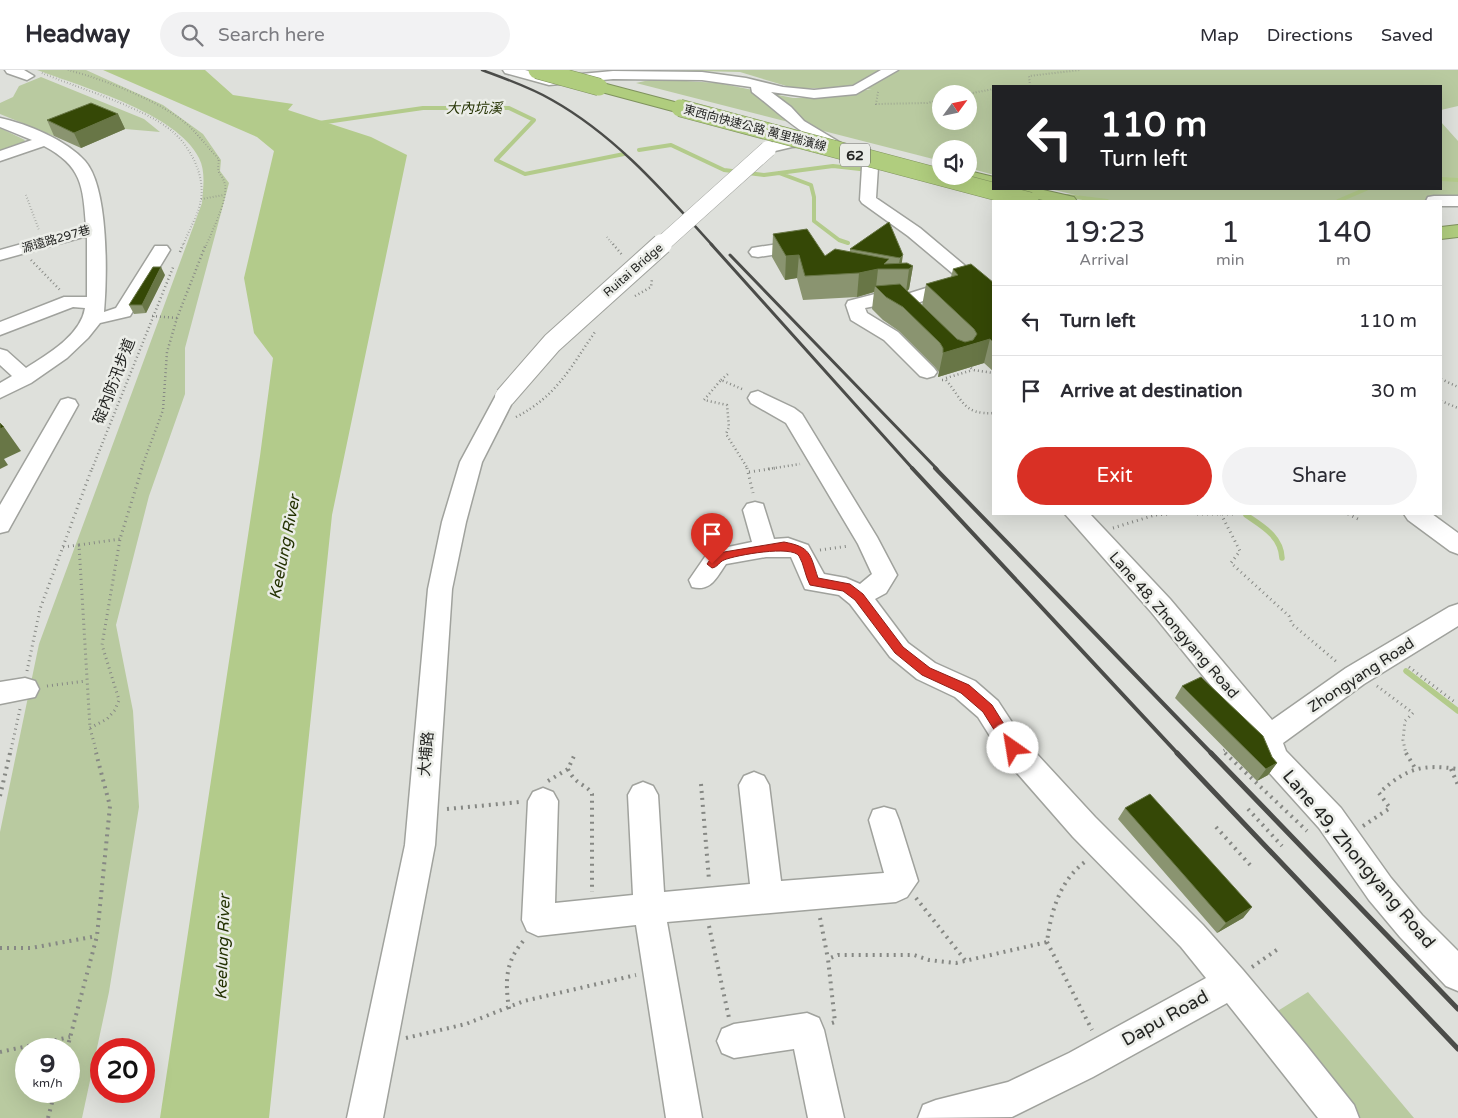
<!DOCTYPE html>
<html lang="en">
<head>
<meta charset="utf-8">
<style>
  :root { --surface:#fff; --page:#f2f2f3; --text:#2b2b33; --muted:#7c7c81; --line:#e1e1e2; --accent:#d93025 }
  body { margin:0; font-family:"Varela Round","Noto Sans TC",sans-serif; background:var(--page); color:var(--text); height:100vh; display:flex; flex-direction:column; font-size:19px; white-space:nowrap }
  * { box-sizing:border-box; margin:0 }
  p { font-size:16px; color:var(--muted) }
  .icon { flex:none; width:28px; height:28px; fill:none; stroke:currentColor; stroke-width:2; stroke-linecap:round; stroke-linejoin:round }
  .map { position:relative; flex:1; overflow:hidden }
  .panel { position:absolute; left:992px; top:130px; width:450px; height:315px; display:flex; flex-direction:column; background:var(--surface); border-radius:0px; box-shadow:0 5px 20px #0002 }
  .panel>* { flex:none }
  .top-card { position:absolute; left:992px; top:15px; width:450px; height:105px; border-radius:0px; box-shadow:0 5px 20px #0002; background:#202124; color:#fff; overflow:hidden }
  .needle { width:32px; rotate:57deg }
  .controls { position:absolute; left:932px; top:15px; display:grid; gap:10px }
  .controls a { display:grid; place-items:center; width:45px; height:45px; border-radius:50%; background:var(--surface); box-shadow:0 5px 20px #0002; font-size:25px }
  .speed { position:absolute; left:15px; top:968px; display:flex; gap:10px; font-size:25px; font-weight:700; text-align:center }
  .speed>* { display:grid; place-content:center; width:65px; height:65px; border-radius:50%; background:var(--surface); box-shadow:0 5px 20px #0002; line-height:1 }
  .speed small { font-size:12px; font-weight:400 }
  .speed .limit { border:8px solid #d22; background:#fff; color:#111 }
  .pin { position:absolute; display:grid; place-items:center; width:42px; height:42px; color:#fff; margin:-51px -21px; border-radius:50% 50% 50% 0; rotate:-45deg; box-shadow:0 0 5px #0007 }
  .pin .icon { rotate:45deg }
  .me { position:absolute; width:55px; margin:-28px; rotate:328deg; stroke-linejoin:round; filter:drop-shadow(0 0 4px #0008) }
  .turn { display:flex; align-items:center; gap:18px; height:105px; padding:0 25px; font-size:22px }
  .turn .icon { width:65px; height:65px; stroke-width:2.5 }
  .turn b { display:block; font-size:35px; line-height:42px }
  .eta { display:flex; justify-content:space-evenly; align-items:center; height:85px; text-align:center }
  .eta b { font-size:30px; font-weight:600; line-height:35px }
  .button { display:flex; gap:10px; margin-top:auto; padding:10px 25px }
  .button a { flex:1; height:58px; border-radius:30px; background:var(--accent); color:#fff; font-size:20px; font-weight:600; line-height:58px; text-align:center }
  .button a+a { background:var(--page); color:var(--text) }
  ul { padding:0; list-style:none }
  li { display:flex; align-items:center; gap:15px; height:70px; padding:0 25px; border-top:1px solid var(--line) }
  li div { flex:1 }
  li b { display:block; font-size:19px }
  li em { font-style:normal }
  header { display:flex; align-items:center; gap:30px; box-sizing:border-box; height:70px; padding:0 25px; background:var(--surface); border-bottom:1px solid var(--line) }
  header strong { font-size:24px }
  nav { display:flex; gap:28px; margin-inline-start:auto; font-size:18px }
  .search { width:350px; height:45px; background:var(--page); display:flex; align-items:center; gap:12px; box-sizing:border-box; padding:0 18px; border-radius:28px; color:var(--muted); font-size:19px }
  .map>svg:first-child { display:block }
  .green { fill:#b9caa0; fill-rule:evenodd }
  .water { fill:#b3cb8b }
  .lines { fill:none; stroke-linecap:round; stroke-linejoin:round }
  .stream-far1 { stroke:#b3cb8b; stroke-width:4 }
  .stream { stroke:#b3cb8b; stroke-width:5.5 }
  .minor-casing { stroke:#a0a29d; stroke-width:3 }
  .highway-casing { stroke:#7f925e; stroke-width:2 }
  .path-far3 { stroke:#868884; stroke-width:2; stroke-dasharray:0.5 2.5; stroke-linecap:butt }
  .path-far2 { stroke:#868884; stroke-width:2.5; stroke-dasharray:1 3; stroke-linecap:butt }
  .path-far1 { stroke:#868884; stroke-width:3; stroke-dasharray:1 4; stroke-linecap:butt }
  .path { stroke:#868884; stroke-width:4; stroke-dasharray:2 5; stroke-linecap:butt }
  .minor { fill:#fff; fill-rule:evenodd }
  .highway { fill:#b0cd7e; fill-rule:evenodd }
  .rail-far3 { stroke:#4b4c49; stroke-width:2.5 }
  .rail-far2 { stroke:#4b4c49; stroke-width:3 }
  .rail-far1 { stroke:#4b4c49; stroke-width:4 }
  .rail { stroke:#4b4c49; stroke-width:5 }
  .minor-bridge-far1-casing { stroke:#a0a29d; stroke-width:17; stroke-linecap:butt }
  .minor-bridge-casing { stroke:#a0a29d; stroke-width:22; stroke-linecap:butt }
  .highway-bridge-casing { stroke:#7f925e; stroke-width:18; stroke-linecap:butt }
  .minor-bridge-far1 { stroke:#fff; stroke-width:16 }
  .minor-bridge { stroke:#fff; stroke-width:20 }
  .highway-bridge { stroke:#b0cd7e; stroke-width:17 }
  .wall { fill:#8a9470 }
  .shaded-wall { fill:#687646 }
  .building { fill:#354806; stroke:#687646 }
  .route { fill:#d93025; stroke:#8d1f18 }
  .labels { text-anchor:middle; stroke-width:5; stroke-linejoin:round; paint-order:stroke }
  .far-street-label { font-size:12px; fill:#242523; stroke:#ebede8 }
  .far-water-label { font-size:14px; font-style:italic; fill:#243202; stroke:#ebede8 }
  .shield { fill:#ebede8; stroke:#60615e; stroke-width:1 }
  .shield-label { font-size:14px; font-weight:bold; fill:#242523 }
  .street-label { font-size:15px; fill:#242523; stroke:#ebede8 }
  .water-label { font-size:16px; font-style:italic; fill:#243202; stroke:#ebede8 }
  .near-street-label { font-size:18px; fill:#242523; stroke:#ebede8 }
</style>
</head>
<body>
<header>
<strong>Headway</strong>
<div class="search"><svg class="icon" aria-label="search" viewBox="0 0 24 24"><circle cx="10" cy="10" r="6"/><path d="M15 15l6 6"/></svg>Search here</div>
<nav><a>Map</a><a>Directions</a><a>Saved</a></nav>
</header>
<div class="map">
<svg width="1458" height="1048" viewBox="0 0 1458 1048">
  <rect width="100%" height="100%" fill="#dee0db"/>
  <path class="green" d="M37,0H86L163,35L203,64L221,90L220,101L229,113L185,278V324L149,426L116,555L133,641L139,737L109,922L82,1048H0V762L39,574L202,133C203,118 206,102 199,88C177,43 82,17 37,0ZM26,979H69V1021H26Z
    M655,0H1458V36L1441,40V16H994V105L969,98V79H941V91L636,13L654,9L718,13L793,28H816L872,19L793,18L740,2ZM941,24H969V51H941Z
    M41,7L144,49L160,62L125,59L98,48L54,66L0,44V33L13,27L19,16Z
    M1441,52L1458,71V128H1432L1422,131H1101L1050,119H1441Z
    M0,58L25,70L23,73L0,81Z
    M1308,922L1414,1048H1358L1276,942Z"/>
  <path class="water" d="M103,0H205L233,25L293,34L288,40L371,67L407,85L332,445L269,1048H160L260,386L273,288L254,263L244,208L274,81L257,67Z"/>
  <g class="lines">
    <path class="stream-far1" d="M319,53L423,38H509L534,50L496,90L525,104L624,84
      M639,80L671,75L724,100L764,105L833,96L860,99
      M779,103L811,115L814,127V151L839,170L848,173
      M1441,109L1458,110
      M1067,126L1107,131
      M1338,131L1366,119"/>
    <path class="stream" d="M1246,445C1262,456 1281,466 1282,488
      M1406,601L1458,641"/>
    <g class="minor-casing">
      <path id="minor" d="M5,0H24L34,6L27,10L7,3Z
        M503,0H525L549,7L613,1L702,2L746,8L783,17L814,20L853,16L881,0H898L856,24L814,28L771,22L791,37L804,51L856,82L859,85L851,90L823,75L792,77L775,81L770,79L767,76L770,73L792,67H811C790,55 772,37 752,22L751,17L702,10L613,9L549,15L505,3Z
        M0,48C28,54 66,70 85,91C109,118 107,208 104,242L116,238L155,176H167L170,180L130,246L100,253L88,268L67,288L31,313L0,328V313L12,306L0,295V279L7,281L26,298C48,284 81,265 85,238L73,237L0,265V252L64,227H87V166L0,190V180L86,156C83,116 82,96 44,76L0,91V81L32,70L0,57Z
        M870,92L878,97L876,128L920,158L976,205L994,217V230L987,229L965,214L962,217L909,236H875L865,238L867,243L898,262L934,298L937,302L934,306L927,308L920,306L884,270L851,250L846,235L848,231L875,224H907L958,208L908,166L862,133L860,130L862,97Z
        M1434,126H1458V136H1441V131H1426L1428,127Z
        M805,170L811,171L814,175L811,179L758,187L752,186L749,182L752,178L758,177Z
        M505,321L512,322L515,327L482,392L466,452L452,519L435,775L383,1048H347L405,775L428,519L442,452L460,392L495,327L498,322Z
        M758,321L794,338L802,344L877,467L897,505L886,523L875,529L908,573L935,593L975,611L998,631L1023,669L1095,747L1203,855L1243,900L1306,975L1354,1035L1359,1048H1318L1227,933L1093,1007L1012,1047L918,1048L923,1035L936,1030L1008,1012L1069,983L1206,908L1181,877L1073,767L1003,687L978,647L955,627L917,609L890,587L850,534L839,525L805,519L791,487H766L726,494C716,508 711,522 692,517L689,510L709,481L752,472L743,440L747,434L755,432L763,434L774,469L788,468L808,475L824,504L846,508L860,514L872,504L858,474L786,353L751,333L748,328L751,323Z
        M68,328L75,330L78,335L8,461L0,463V435L58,335L61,330Z
        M1065,444H1090L1170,529L1272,650L1346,598L1449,537L1458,534V556L1364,614L1283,673L1286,681L1341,738L1391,808L1422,845L1458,881V921L1446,916L1400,867L1369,830L1319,758L1265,698L1251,665L1152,543Z
        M1404,444H1432L1458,463V484L1450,481L1408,450Z
        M25,608L35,611L39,619L35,627L0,634V612Z
        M754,702L764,706L769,715L781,811L884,803L869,750L873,740L884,737L895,740L899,750L918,811L907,827L896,832L667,852L702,1048H666L636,855L538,866L527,861L522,850L528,731L533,722L543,718L553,722L558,731L555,833L633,825L628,725L633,716L643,712L653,716L658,725L664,822L750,814L739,715L744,706Z
        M807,943L819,948L824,960L844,1048H808L794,979L734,988L722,983L717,971L722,959L734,954Z"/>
    </g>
    <g class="highway-casing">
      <path id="highway" d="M599,12L686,35L688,38L680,43L594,20L591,17Z
        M969,101L994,107V117L963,110L960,106H969Z
        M1009,119H1039L1074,127L1077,131H1047L1012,123Z
        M1458,155V167L1441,169V157Z"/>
    </g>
    <path class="path-far3" d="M68,0C103,9 164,32 190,57C200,67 209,79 219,89C216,107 222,101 225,115C228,130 212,161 206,176
      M42,3C78,18 143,37 172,61C190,76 205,105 201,129C199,144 188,161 183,176
      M1024,16H1030L1029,6L1080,0
      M878,22L876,34L927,33L941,30
      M967,24L994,19
      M26,125L39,160
      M201,129L224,125
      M607,167L614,176"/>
    <path class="path-far2" d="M613,174L623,186
      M180,182L183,174
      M31,190L60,220
      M635,226L651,217L652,209
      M152,246L177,248
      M968,295L973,300L994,303
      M946,308L973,300
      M1441,309L1458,317
      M721,310L729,303
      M942,310H946C963,330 963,345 994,343
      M742,319L721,310L704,330L727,335L729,357L726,364L748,399
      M1441,331L1458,338
      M516,347C557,326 570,298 595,262
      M92,399L174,195
      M141,399L163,340L167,282L177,248L206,174
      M768,399L800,394"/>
    <path class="path-far1" d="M747,398L753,423
      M749,402L776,398
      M1197,444H1233
      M1221,444L1240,481L1231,493L1289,546L1292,554L1338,593
      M1348,444L1360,450
      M1113,458L1155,445L1171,444
      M79,475L120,469
      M63,477L79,475L90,658L97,684
      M820,480L849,476
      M1409,597L1456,633
      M27,601L40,539L92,398
      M47,616L86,611
      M1377,616L1413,643L1405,651L1403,670L1406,684
      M90,658L107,649L115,640L119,630L102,575L120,469L142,398
      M10,684L20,639
      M1226,684L1223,681L1228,678"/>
    <path class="path" d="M1225,683L1307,761
      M1406,683L1415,698
      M568,699C576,716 587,714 592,724V822
      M1451,699L1458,715
      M548,711L568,699L574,686
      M701,714L709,810
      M0,726L10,683
      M447,739L520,732
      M1248,739L1282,776
      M1363,756L1390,738L1379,723C1407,698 1421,694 1458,699
      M1216,757L1251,796
      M916,828L965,890
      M820,848L828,889
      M709,856L729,948
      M1047,872L1092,960
      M0,878H31L97,866
      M1252,897L1278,879
      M509,939C505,911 505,891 525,869
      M832,953L835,952L828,889L838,885H914L929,890L956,893L1047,872C1051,841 1060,810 1086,791
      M406,968L466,954L524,931L636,905
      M67,979L97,866L110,736L96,683
      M0,982L70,967
      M48,1048L55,1021"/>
    <use href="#minor" class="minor"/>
    <use href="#highway" class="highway"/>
    <path class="rail-far3" d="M482,0C506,9 530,17 552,30C616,66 664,122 713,176"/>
    <path class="rail-far2" d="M711,174L913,399
      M730,185L937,399"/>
    <path class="rail-far1" d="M912,398L1178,684
      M935,398L1212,684"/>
    <path class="rail" d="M1177,683L1458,979
      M1211,683L1458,939"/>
    <g class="minor-bridge-far1-casing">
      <path id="minor-bridge-far1" d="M660,176L768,79"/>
    </g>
    <g class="minor-bridge-casing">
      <path id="minor-bridge" d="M505,327L552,273L662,174"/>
    </g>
    <g class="highway-bridge-casing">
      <path id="highway-bridge" d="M537,0L599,17
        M680,38L1030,131"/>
    </g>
    <use href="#minor-bridge-far1" class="minor-bridge-far1"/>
    <use href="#minor-bridge" class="minor-bridge"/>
    <use href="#highway-bridge" class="highway-bridge"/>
  </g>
  <path class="wall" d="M118,44L125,59L81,78L54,66L47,50Z
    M889,152L901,193L913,196L909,219L907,221L922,236L926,214L951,207L953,199L994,213V302L984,293L938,307L939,302L935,297L899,261L883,250L872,239L874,222L857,227L803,230L797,208L785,210L772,187L773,164L825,186L850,182V179Z
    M165,205L146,243L134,244L129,235Z
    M1182,616L1272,687L1277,693L1268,705L1257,711L1175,628Z
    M1125,738L1252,837L1243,848L1217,863L1118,749Z"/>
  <path class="shaded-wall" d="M118,44L125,59L81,78L74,63Z
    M799,185L797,208L785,210L786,186Z
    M903,185L901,198L898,199L900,188Z
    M913,196L909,219L906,222L909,199Z
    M161,197L165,205L146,243L142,235Z
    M878,199L876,217L875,216L874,222L857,227L859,203Z
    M990,269L984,293L938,307L943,283Z
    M4,357L21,381L4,389L8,395L0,399V359Z
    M1277,693L1268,705L1257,711L1266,699Z
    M1252,837L1243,848L1217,863L1226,853Z"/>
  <path class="building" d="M91,33L118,44L74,63L47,50Z
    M889,152L903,185L900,188L850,179Z
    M807,159L825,186L835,179L889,189L884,194L907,193L913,196L909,199H878L859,203L805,206L799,185L786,186L773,164Z
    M971,194L994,213V273L990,269L943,283V278L940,273L903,237L886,227L875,216L900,214L957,269L965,272L973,270L977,264L974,259L926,214L958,205L953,199Z
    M153,197H161L142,235H129Z
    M0,353L4,357L0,359Z
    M1201,607L1263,666L1272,687L1277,693L1266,699L1182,616Z
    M1150,724L1252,837L1226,853L1125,738Z"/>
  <path class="route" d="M784,472C811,477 810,484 818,508L850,514L863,524L903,577L930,598L969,615L992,635L1017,675L1019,678L1017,682H1008L983,642L961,623L922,605L895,583L855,530L843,521L810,515C805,506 804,494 799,486C792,475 736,485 724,490C719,492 718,497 712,498L707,494L714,484L718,483Z"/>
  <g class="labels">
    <g class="far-street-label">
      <text transform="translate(755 58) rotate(15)" y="4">東西向快速公路 萬里瑞濱線</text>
      <text transform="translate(56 169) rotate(-16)" y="4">源遠路297巷</text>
      <text transform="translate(633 200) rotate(-41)" y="4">Ruitai Bridge</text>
    </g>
    <g class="far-water-label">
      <text x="474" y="43">大內坑溪</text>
    </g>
    <rect class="shield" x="840" y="73.5" width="30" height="23" rx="4"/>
    <g class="shield-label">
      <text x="855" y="90">62</text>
    </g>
    <g class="street-label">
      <text transform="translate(114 311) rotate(-69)" y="5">碇內防汛步道</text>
      <text transform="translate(1174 555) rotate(49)" y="5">Lane 48, Zhongyang Road</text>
      <text transform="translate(1361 605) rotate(-33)" y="5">Zhongyang Road</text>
      <text transform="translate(426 684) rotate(-85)" y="5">大埔路</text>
    </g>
    <g class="water-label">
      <text transform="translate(284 477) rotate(-79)" y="6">Keelung River</text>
      <text transform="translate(222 877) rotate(-88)" y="6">Keelung River</text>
    </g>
    <g class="near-street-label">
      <text transform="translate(1359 789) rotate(50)" y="6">Lane 49, Zhongyang Road</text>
      <text transform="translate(1165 948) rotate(-29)" y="6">Dapu Road</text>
    </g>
  </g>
</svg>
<div class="controls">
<a><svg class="needle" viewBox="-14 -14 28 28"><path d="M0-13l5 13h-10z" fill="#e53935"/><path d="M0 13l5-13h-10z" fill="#7c7c81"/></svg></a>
<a><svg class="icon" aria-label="sound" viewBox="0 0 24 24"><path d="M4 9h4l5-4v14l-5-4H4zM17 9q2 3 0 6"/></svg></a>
</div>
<div class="speed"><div>9<small>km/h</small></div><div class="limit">20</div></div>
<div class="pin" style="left:712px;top:494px;background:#d93025"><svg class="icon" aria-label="arrive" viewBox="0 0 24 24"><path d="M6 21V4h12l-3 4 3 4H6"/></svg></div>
<svg class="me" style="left:1013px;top:678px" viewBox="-20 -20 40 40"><circle r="19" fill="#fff"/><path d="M0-13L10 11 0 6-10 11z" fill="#d93025"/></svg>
<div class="top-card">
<div class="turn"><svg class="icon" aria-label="left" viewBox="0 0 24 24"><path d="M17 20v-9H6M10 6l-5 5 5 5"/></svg><div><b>110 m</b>Turn left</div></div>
</div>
<section class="panel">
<div class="eta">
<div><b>19:23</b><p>Arrival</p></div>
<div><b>1</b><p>min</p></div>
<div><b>140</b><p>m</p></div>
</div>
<ul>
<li><svg class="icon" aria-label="left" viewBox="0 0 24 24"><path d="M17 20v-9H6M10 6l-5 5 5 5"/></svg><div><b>Turn left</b></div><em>110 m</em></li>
<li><svg class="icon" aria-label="arrive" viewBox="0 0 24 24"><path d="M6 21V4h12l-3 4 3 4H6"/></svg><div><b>Arrive at destination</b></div><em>30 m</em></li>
</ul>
<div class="button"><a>Exit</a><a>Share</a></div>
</section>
</div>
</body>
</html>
